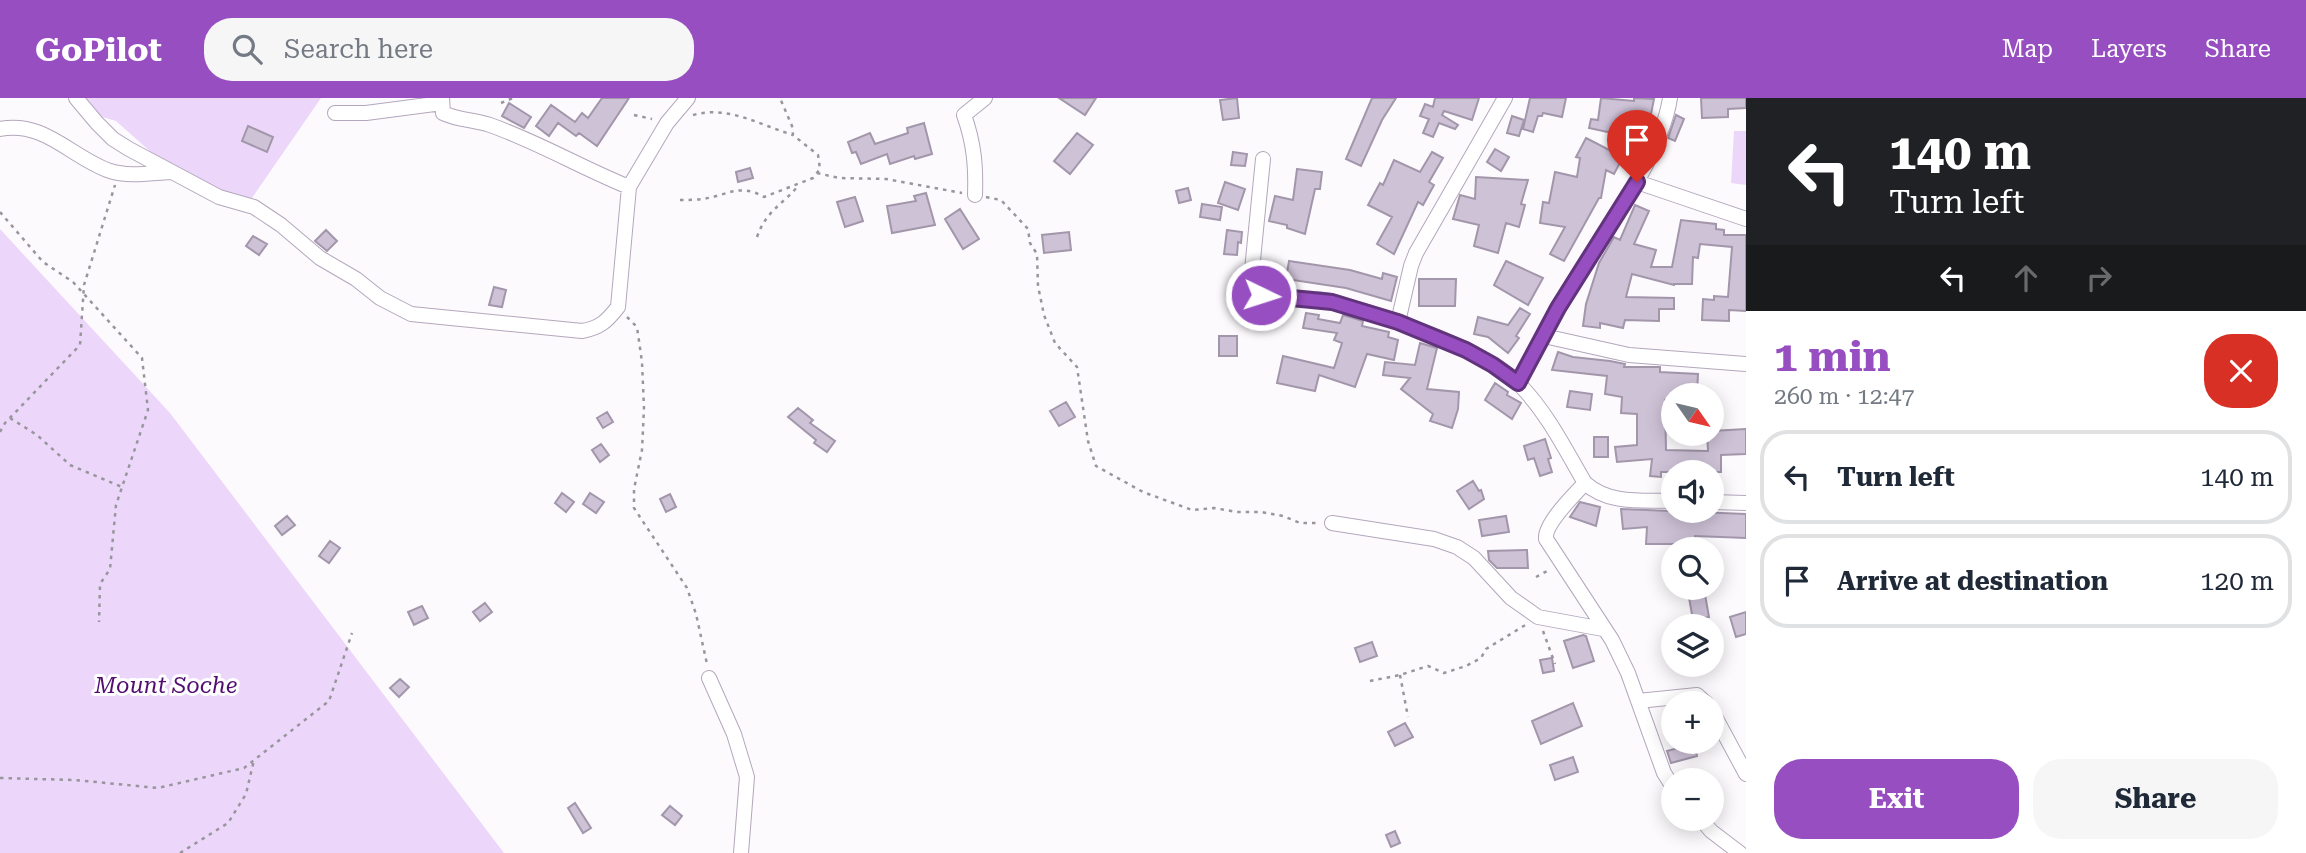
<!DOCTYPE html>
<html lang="en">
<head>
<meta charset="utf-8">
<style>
  :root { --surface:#fff; --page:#f6f6f7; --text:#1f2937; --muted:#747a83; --line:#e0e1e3; --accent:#974ec0 }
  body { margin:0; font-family:"Roboto Serif",serif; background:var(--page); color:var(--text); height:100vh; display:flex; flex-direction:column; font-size:26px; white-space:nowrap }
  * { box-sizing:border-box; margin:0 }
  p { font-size:23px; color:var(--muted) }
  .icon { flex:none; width:38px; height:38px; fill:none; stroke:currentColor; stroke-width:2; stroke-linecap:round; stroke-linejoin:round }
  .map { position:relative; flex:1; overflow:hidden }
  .drawer { display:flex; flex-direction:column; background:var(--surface); width:560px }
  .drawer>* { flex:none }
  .guide { background:#202124; color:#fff; overflow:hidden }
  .needle { width:46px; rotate:124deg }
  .tools { position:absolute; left:1661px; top:285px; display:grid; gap:14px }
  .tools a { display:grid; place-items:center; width:63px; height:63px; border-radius:50%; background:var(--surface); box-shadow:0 4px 18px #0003; font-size:35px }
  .pin { position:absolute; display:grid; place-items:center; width:60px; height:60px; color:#fff; margin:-72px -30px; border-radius:50% 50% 50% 0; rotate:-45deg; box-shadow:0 0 7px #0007 }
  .pin .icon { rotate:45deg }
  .me { position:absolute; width:77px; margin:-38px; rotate:94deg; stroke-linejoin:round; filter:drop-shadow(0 0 5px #0008) }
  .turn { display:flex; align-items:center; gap:24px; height:147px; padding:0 28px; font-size:32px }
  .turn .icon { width:91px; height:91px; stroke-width:2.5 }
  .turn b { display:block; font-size:49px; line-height:60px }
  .lanes { display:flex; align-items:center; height:66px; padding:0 28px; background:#0003; justify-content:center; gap:35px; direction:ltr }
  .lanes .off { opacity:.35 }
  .round { display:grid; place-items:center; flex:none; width:74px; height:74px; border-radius:28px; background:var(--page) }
  .headline { display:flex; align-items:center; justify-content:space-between; height:119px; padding:0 28px }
  h1 { font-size:42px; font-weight:700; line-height:52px; color:var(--accent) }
  .button { display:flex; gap:14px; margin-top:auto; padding:14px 28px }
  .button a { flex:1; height:80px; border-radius:28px; background:var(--accent); color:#fff; font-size:28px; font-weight:700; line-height:80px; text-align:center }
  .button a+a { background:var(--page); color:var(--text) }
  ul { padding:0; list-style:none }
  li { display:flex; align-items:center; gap:21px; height:94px; margin:0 14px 10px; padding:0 14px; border:4px solid var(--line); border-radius:28px }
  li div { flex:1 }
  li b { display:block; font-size:26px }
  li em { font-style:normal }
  header { display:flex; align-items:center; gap:42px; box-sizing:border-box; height:98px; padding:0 35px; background:var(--accent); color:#fff }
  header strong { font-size:33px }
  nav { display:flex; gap:38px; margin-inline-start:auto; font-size:24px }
  .search { width:490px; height:63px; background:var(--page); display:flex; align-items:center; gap:18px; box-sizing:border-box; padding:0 24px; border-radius:28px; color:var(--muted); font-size:26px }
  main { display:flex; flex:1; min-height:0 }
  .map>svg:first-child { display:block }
  .green { fill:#ecd7fb }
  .building { fill:#cec2d7; stroke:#a296ab; stroke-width:2 }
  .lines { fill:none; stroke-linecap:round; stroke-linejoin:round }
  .street-casing { stroke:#b3a7bc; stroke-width:16 }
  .path { stroke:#99959c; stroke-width:2.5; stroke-dasharray:3.5 5; stroke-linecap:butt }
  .street { stroke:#fff; stroke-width:14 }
  .route-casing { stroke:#62337d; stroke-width:18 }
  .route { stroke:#974ec0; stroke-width:12 }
  .labels { text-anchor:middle; stroke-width:6; stroke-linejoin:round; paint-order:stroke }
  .park-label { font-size:23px; font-style:italic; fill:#510e70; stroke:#fff }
</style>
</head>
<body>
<header>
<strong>GoPilot</strong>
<div class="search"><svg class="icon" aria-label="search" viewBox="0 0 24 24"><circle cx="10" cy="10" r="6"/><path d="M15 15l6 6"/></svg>Search here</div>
<nav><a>Map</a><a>Layers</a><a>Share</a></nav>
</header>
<main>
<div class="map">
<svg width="1746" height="755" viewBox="0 0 1746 755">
  <rect width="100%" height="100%" fill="#fdfafe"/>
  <path class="green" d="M81,0H321L243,113L218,105L162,72L153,56L116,23L95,17Z
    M1734,33H1746V87L1731,85Z
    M0,131L170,315L504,755H0Z"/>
  <path class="building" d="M602,0H629L597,48L579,35L576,38L558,25L549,38L536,28L551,7L575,24L582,15L588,20Z
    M1059,0H1096L1085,17Z
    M1237,0L1239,20L1223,22L1220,2Z
    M1372,0H1396L1382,22L1361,68L1346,61Z
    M1435,0H1479L1472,22L1444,13L1442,17L1458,27L1455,31L1439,25L1433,39L1423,35L1429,21L1420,18L1425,6L1433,9Z
    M1530,0H1566L1562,19L1543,15L1542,18H1538L1533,34L1523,31Z
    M1601,0L1634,3V0L1654,1L1650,21L1644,20L1640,41L1589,30L1591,21L1598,22Z
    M1701,0H1746V10L1728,11V19L1702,20Z
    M509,5L531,19L524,30L502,18Z
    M1676,17L1684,21L1675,43L1668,40Z
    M1512,18L1524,22L1519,38L1507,35Z
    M924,25L932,56L915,61L914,58L890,66L887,56L861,66L856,54L852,55L848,44L870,35L875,46L908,35L907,30Z
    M248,28L273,39L267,54L242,43Z
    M1077,35L1093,47L1070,76L1054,63Z
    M1586,40L1623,59L1614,76L1606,72L1601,100H1599L1564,163L1550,156L1565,129L1540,125L1543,104L1549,105L1555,74L1577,79L1580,60L1576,59Z
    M1495,51L1509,59L1501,73L1487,64Z
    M1233,54L1247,56L1245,68L1231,67Z
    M1432,54L1443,60L1429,84L1434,87L1423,107L1418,104L1394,156L1377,146L1392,119L1368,107L1380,85L1383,87L1394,62L1420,74Z
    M750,70L753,80L738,84L736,74Z
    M1297,71L1322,74L1320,91H1315L1305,136L1287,130V127L1269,123L1275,98L1293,102Z
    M1476,79L1528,82L1521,106L1525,107L1519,129L1506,125L1498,155L1474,148L1479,127L1453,121L1460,97L1475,101Z
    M1225,84L1245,91L1238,112L1218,105Z
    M1188,90L1191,102L1179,105L1176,93Z
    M926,95L935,127L892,135L887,108L916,103L914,98Z
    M855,99L863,123L845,129L837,104Z
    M1202,106L1222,109L1220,122L1200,119Z
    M1635,107L1649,113L1634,146L1656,152L1651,169H1672L1681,122L1716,126V131L1724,132V137H1746V213L1729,212V223L1702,222L1703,201L1714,202V198L1728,199L1732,149L1700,146L1698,160L1693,159L1692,186H1674V187L1632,176L1626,199L1674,200V211H1659V223L1625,222L1623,230L1600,225V230L1583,228L1586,206L1599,165L1614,139L1620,142Z
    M960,111L979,141L963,151L945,121Z
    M326,132L337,143L327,153L315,143Z
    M1227,132L1242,134L1241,145L1238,144L1237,157L1224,156Z
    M1069,134L1071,152L1044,155L1042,137Z
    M253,138L267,146L259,157L246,148Z
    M1289,163L1350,172L1382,181L1383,175L1397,179L1391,203L1346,190L1286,181Z
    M1506,163L1543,180L1528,207L1494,187Z
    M1419,181H1456L1455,208H1419Z
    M494,189L506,192L502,209L489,207Z
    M1261,206L1273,209L1268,224L1256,221Z
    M1520,210L1530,216L1516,238L1519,240L1508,255L1488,239L1474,236L1478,219L1508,227Z
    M1306,215L1319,217L1318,221L1340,225L1343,217L1363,223L1362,228L1389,234L1388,239L1398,242L1394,262L1367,256L1355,289L1319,277L1315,293L1277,285L1283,258L1334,270L1342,245L1334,242L1337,235L1303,230Z
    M1219,238H1237V258H1219Z
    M1420,245L1437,250L1427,291L1459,294L1458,311L1452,330L1430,323L1433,316L1401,291L1410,280L1383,277L1385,264L1415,267Z
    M1558,254L1573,259L1610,263L1625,266L1624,269H1660V274L1698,276L1697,296H1673V301L1665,302L1666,352L1708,353L1707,336H1712V333L1746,331V356L1721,357V374H1661V379L1650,378L1652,361L1617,364L1615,349L1637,347V316L1621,315L1622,299L1605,296L1607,278L1552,272Z
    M1495,285L1508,294L1507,297L1521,305L1512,321L1485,302Z
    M1570,293L1592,296L1590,312L1567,309Z
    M1066,304L1075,319L1059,328L1050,313Z
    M798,310L813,322L810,325L835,343L827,354L814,345L816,342L788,319Z
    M607,314L613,324L603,330L597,320Z
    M1594,339H1608V359H1594Z
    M1545,341L1551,360L1548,361L1552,374L1540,378L1534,360L1528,362L1524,348Z
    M601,346L609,357L600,364L592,352Z
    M1473,383L1479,393L1481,392L1484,401L1469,411L1457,393Z
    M562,395L574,404L566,414L555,405Z
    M590,395L604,404L596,415L583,406Z
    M670,396L676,409L666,414L660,401Z
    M1580,404L1600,409L1596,428L1570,419Z
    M1621,411L1746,416V440L1695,438L1696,451L1676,452L1675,446H1646L1647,429L1623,431Z
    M287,418L295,427L282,437L275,428Z
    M1506,418L1509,434L1482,438L1479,422Z
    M330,443L340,450L329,465L319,458Z
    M1527,452L1528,470H1497L1489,462L1488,453Z
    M1704,491L1709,519L1693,522L1688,494Z
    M485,505L492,514L480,523L473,514Z
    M422,508L428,520L414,527L408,514Z
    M1746,514V536L1736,539L1730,519Z
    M1583,537L1586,538L1594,563L1573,570L1564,543Z
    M1372,544L1377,558L1360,564L1355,550Z
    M1552,560L1554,573L1543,575L1540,562Z
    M400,581L409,589L399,599L390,590Z
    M1573,605L1582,628L1541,646L1532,623Z
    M1405,625L1413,639L1395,648L1388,634Z
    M1694,646L1697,658L1671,665L1667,653Z
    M1573,659L1578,674L1555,682L1550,667Z
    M575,705L591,730L583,735L568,710Z
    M670,708L682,718L675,727L662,717Z
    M1395,733L1400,745L1391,749L1386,737Z"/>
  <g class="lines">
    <g class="street-casing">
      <path id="street" d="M76,0L97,25L113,41L129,51L219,99L254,109L281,127L320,160L356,181L380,200L411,216L582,233C600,230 607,223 618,209L629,89L667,25L688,0
        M442,0L443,15C457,22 475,22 490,27C538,44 582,70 629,89
        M335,15H366L442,5
        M0,31C44,22 72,60 110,73C129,79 150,75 170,74
        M1263,61L1251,182L1255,194C1279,205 1310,197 1335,204C1386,220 1483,249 1520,287C1548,316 1565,351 1585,385C1609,407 1643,402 1673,403
        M1637,84L1746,121
        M975,97C976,68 974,45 964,17L985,0
        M1398,224L1411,168L1416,155L1505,0
        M1544,238L1629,257L1746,266
        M1518,285C1535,254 1551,221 1570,190C1602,138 1661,60 1670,0
        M1585,385C1574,397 1544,426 1546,441L1612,542L1628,575L1664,675L1673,689
        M1712,404L1746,405
        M1332,425L1434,441L1457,449L1474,460L1511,500L1538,519L1603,531
        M709,580L734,636L747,679L741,755
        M1638,603L1697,597L1707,606
        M1712,613L1746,676
        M1701,721L1711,733L1740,755"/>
    </g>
    <path class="path" d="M501,5L513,0
      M634,17L652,21
      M693,17C728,7 760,27 793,37
      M817,75L839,80L886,81L962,95
      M986,99L1001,102L1028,131L1030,145L1037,156L1038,188L1044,217L1055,245L1077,269L1088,343L1096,368L1143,394L1192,412L1214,410L1237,414H1261L1283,418L1300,425H1319
      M680,102C688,102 696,102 703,101C728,97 740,85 764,99L813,80L820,71L818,57L793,37L792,28L780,0
      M0,114L43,164L73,184L142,260L148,312L116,407L110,471L100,486L99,524
      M757,139C766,113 782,107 799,87
      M627,219L637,229L642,264L644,310L642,352L634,391V410L687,490L696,516L707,566
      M10,320L37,337L70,367L122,389
      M0,334L5,325L80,247L84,187L115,87
      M1536,479L1549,472
      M1543,533L1555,566
      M1400,577L1408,619
      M1370,583L1400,577L1428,568L1444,575L1466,568L1481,560L1486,551L1527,526
      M0,680L75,682L158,690L244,670L329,603L352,535
      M180,755L228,725L246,696L254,662"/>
    <use href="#street" class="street"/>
  </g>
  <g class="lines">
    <g class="route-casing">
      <path id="route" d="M1261,197L1332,204L1398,224L1466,252L1493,267L1518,285L1558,210L1637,84"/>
    </g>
    <use href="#route" class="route"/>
  </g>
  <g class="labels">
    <g class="park-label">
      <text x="166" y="595">Mount Soche</text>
    </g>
  </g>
</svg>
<div class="tools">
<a><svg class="needle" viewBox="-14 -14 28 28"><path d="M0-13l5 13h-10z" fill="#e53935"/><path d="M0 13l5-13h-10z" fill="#747a83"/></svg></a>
<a><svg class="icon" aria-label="sound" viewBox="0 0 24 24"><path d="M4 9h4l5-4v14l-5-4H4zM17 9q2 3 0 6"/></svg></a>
<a><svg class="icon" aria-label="search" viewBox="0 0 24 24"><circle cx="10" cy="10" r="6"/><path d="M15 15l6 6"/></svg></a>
<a><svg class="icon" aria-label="layers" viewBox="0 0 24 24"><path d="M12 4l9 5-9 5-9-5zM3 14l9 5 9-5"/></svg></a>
<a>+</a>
<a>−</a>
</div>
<div class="pin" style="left:1637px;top:84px;background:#d93025"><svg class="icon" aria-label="arrive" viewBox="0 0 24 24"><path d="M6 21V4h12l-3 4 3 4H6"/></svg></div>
<svg class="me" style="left:1261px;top:197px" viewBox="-20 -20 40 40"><circle r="17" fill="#974ec0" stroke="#fff" stroke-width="3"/><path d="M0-11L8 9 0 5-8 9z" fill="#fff"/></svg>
</div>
<section class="drawer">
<div class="guide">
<div class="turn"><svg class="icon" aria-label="left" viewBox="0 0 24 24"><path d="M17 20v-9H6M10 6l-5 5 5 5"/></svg><div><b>140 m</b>Turn left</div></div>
<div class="lanes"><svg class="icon" aria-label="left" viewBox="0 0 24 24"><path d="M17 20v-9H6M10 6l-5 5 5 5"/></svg><svg class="icon off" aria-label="ahead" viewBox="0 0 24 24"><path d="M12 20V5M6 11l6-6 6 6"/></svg><svg class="icon off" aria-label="right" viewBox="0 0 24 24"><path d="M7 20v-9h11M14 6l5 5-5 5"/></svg></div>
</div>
<div class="headline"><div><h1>1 min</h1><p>260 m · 12:47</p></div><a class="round" style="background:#d93025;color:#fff"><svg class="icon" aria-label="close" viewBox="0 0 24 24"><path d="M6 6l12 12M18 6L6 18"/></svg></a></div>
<ul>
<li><svg class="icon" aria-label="left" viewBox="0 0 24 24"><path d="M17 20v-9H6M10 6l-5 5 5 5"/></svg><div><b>Turn left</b></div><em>140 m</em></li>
<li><svg class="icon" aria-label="arrive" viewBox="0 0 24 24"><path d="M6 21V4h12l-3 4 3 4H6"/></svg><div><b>Arrive at destination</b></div><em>120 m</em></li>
</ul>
<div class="button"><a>Exit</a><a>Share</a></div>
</section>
</main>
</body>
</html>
